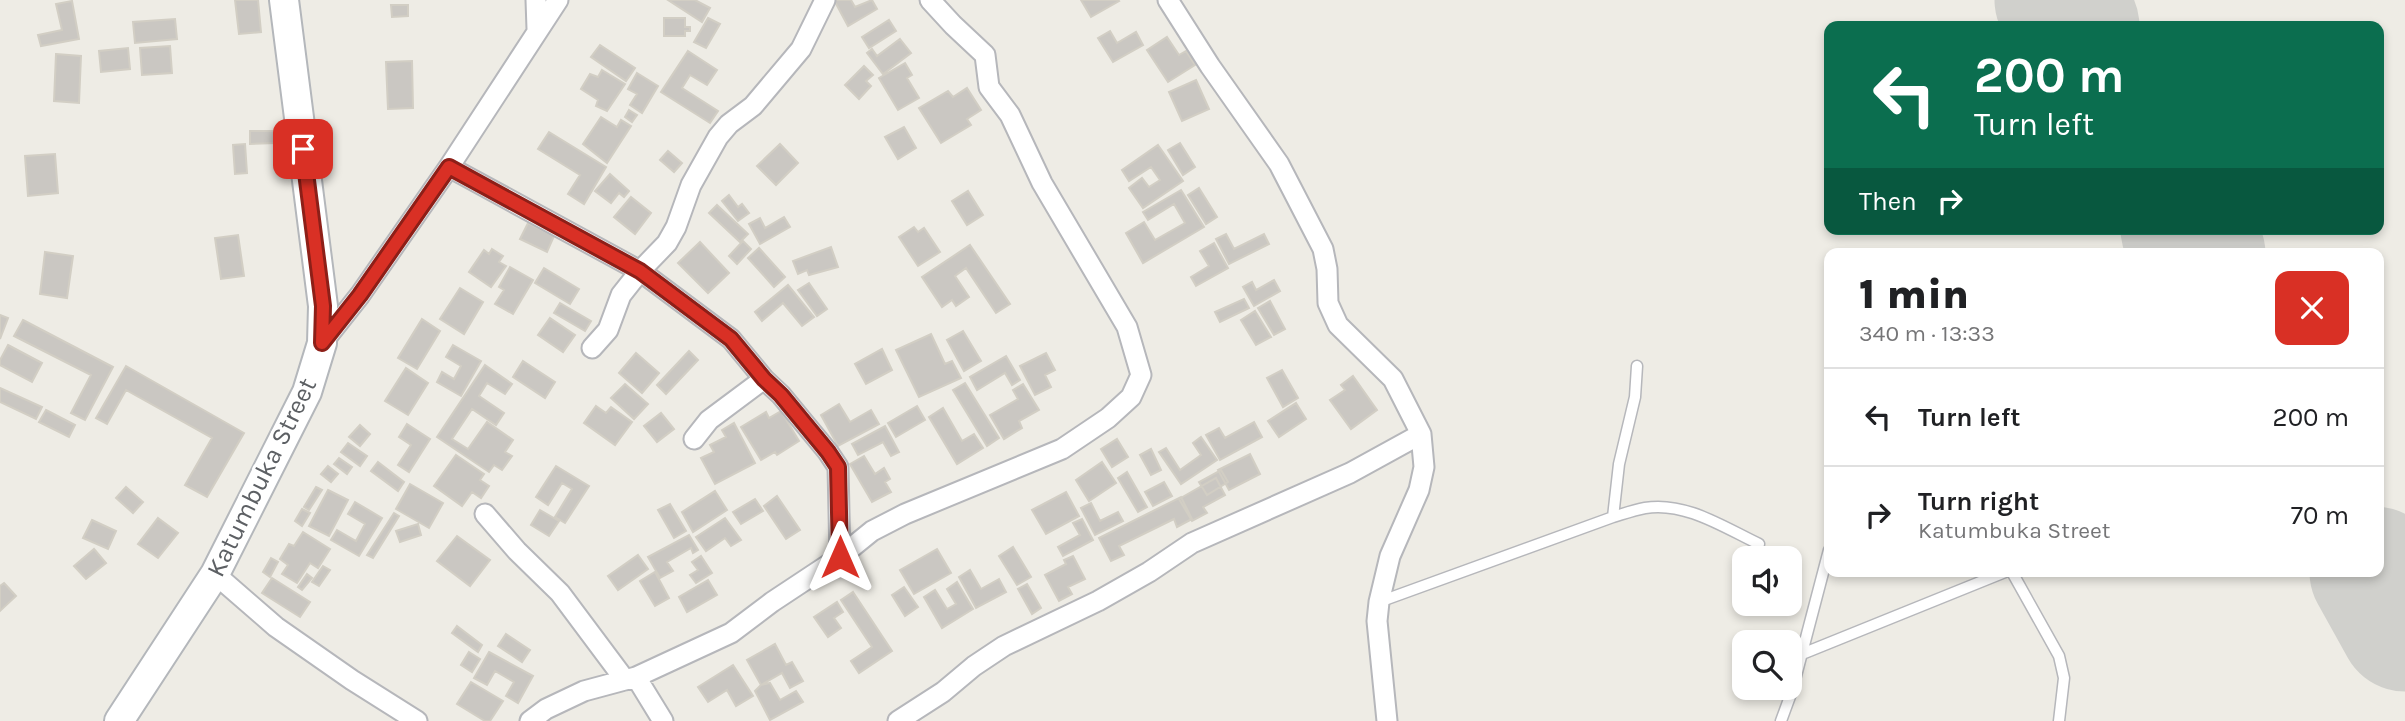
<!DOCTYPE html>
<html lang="en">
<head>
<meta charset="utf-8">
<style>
  :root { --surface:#fff; --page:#f6f6f6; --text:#202124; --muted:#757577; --line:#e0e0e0 }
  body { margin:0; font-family:Karla,sans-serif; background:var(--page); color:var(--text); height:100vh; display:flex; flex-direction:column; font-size:26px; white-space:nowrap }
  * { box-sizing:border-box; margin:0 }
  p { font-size:23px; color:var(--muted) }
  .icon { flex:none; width:38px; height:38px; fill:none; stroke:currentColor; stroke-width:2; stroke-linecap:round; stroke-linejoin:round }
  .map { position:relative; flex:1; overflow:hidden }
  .panel { position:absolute; left:1824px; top:248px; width:560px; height:329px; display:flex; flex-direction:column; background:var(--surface); border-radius:14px; box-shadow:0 4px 10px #0003 }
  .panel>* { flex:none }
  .top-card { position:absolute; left:1824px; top:21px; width:560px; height:214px; border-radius:14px; box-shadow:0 4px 10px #0003; background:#0b6e4f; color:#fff; overflow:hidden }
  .fabs { position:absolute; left:1732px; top:546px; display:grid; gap:14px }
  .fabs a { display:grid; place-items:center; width:70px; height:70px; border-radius:14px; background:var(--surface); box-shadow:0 4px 10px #0003; font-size:35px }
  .pin { position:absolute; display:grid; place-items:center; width:60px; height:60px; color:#fff; margin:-30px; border-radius:14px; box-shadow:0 4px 10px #0006 }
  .me { position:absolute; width:77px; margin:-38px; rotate:0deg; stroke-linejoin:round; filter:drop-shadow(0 0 5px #0008) }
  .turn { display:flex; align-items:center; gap:24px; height:147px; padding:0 35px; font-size:32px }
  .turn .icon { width:91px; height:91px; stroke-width:2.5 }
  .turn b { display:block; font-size:49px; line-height:60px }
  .then { display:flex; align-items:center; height:66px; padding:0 35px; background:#0003; gap:14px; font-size:26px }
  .round { display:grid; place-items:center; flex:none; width:74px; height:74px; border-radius:14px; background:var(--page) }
  .summary { display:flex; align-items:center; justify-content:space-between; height:119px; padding:0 35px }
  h1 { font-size:42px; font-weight:800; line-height:52px }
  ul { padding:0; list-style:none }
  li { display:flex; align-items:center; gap:21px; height:98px; padding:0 35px; border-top:2px solid var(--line) }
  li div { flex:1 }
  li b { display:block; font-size:26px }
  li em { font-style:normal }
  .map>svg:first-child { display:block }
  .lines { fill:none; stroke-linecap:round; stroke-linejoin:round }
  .runway { stroke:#d0d0cc; stroke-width:131 }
  .building { fill:#cac7c2; stroke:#d2cec4; stroke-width:2 }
  .service-casing { stroke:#b6b7bb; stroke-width:13 }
  .minor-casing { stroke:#b6b7bb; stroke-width:23 }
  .secondary-casing { stroke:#b4b7bb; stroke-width:32 }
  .service { stroke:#fff; stroke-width:10 }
  .minor { stroke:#fff; stroke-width:19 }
  .secondary { stroke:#fff; stroke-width:28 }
  .route-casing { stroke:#8d1f18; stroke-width:18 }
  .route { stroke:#d93025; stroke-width:12 }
  .labels { text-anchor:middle; stroke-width:6; stroke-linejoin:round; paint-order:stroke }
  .street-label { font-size:26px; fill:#5d6064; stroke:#fff }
</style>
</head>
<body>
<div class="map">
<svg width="2405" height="721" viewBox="0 0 2405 721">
  <rect width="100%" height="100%" fill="#eeece5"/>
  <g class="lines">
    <path class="runway" d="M2060,0L2074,26
      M2186,229L2200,254
      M2375,572L2405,626"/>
  </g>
  <path class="building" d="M235,0H258L261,32L239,34Z
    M668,0H695L710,8L702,22Z
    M834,0H851L855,7L872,0L877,9L848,26Z
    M1081,0H1118L1119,1L1091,17Z
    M72,1L79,39L41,46L38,35L62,30L56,4Z
    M391,5H408V16L392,17Z
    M664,18H685V27H690V31H685V36H664Z
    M708,18L720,24L706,48L694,42Z
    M175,19L177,39L135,43L133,22Z
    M889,20L896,31L869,48L862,37Z
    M1110,31L1117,43L1136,32L1143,45L1113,62L1098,38Z
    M1167,37L1179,55L1186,51L1195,65L1168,82L1147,50Z
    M900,39L911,53L883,74L867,53L872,49L877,56Z
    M600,45L635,68L626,81L591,57Z
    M170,46L172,73L142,75L140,48Z
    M128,48L130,69L101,72L99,51Z
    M688,51L717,70L707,85L690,75L682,88L718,111L710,123L661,92Z
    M56,54L81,56L79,103L54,101Z
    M412,61L413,108L388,109L386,62Z
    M905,63L912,75L907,78L919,98L898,110L879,78Z
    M864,66L873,75L866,81L871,86L859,99L845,85Z
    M602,70L625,84L607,111L596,106L598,100L581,89L590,74L598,77Z
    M637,73L658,86L642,113L630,105L637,94L628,89Z
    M1196,80L1209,109L1182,121L1169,92Z
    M967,88L981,110L967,119L971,125L941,143L919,108L948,91L953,97Z
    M629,110L637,115L632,122L625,117Z
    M601,117L617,127L621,120L631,126L607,163L583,144Z
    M904,127L916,148L898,159L885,137Z
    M250,131H276V143L250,144Z
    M549,132L606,167L584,204L568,194L580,175L538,149Z
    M1180,143L1195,167L1183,175L1168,150Z
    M245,144L247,173L235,174L233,145Z
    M780,144L798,163L776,185L757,166Z
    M1158,145L1183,181L1143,208L1129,188L1142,178L1149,187L1160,180L1151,167L1129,181L1122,170Z
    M668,151L682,163L674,172L660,160Z
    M55,154L58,193L28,196L25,156Z
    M610,174L629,191L624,197L619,193L611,203L595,191Z
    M1199,188L1217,217L1206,224L1188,195Z
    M1181,190L1204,227L1143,263L1126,233L1144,222L1155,240L1185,223L1174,204L1148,220L1143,212Z
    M968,191L983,215L967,225L952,201Z
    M729,195L738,207L742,204L749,213L738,221L722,201Z
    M631,197L651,213L635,234L614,217Z
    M717,205L748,234L740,242L709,213Z
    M784,217L790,227L760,244L749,224L760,218L765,228Z
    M528,223L554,236L547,252L520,239Z
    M914,227L918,232L924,228L940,252L918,266L899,237Z
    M1226,234L1234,249L1264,234L1269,244L1229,264L1216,239Z
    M238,235L244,276L221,279L215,238Z
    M743,241L751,249L737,264L729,256Z
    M700,242L729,273L708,293L678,263Z
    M1214,243L1228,268L1196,286L1191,277L1209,266L1200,251Z
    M970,245L1010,304L996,313L966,268L955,276L969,297L956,306L952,300L942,307L922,277Z
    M831,247L838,267L809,275L807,270L798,274L793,261Z
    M759,248L785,277L774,287L748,258Z
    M492,249L503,256L499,262L506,266L491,287L469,272L484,250L489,254Z
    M45,252L73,256L67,298L40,294Z
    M510,267L533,280L513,314L495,304L504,290L499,287Z
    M544,268L579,289L570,304L535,283Z
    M1274,280L1280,291L1254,306L1243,287L1252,282L1256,290Z
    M809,283L827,309L817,316L798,290Z
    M788,285L814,317L802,326L783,303L762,321L755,312Z
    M460,288L483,302L464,334L440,319Z
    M1244,299L1249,308L1220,322L1215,312Z
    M1270,301L1285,329L1274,335L1258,308Z
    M560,303L591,321L585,331L554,313Z
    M1255,311L1271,337L1256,345L1241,320Z
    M0,315L8,318L0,339Z
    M550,318L575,335L563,352L538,335Z
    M422,319L440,331L417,369L398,358Z
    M23,320L113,367L85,420L71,413L91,375L14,336Z
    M963,331L981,361L964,371L947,340Z
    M931,334L945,364L952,361L961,378L919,397L896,350Z
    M8,345L42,363L32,382L0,365V360Z
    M453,345L481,361L461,396L437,382L442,372L454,379L461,366L446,357Z
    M882,349L892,370L866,384L855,364Z
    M689,351L698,360L666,394L657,385Z
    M636,353L659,373L642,393L619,373Z
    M1046,353L1055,370L1045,375L1051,387L1035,395L1020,366Z
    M1006,356L1020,380L1012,385L1005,373L977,390L970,377Z
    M523,361L555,382L545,398L513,377Z
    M485,365L512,384L505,394L487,383L479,396L504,413L496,425L472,409L452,439L468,449L487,422L513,440L505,452L512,456L502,470L494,465L489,472L437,437Z
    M126,366L244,433L207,497L185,485L212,438L126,390L107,424L96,418Z
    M406,368L428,383L408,415L385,401Z
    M1282,370L1298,398L1283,407L1267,378Z
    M1353,376L1377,410L1351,429L1330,400L1345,390L1341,385Z
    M965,383L999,438L987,446L953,390Z
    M625,384L648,404L634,419L611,398Z
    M1023,384L1039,410L1019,421L1022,428L1004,439L990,415L1018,399L1013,390Z
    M0,388L42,407L36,419L0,402Z
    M1296,403L1306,419L1279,437L1268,421Z
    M839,404L850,422L871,410L879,424L838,446L821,415Z
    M596,406L606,413L611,407L632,422L615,445L584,423Z
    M917,406L925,420L896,437L888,423Z
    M943,408L962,441L974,434L983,448L957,464L929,417Z
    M46,410L75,425L69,437L39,422Z
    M781,411L799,441L777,455L775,452L761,460L741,427L766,412L769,418Z
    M661,413L674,429L657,442L644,426Z
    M1254,422L1262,437L1220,460L1206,435L1219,428L1225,438Z
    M734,423L755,463L715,484L701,458L714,452L710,445L726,437L722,430Z
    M407,424L430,439L409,472L398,465L411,445L399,437Z
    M360,425L370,434L360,446L349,437Z
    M885,426L899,452L891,456L883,442L858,455L852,444Z
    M1201,437L1217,460L1181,484L1159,452L1166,448L1180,470L1201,455L1193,443Z
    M1117,439L1128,457L1112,467L1101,449Z
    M348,443L367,456L360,466L341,452Z
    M1151,449L1161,470L1151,475L1140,455Z
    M1250,454L1260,474L1229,490L1218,470Z
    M456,455L484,474L480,480L489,486L481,498L472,492L462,506L434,486Z
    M864,456L875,474L884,468L890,479L885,482L891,492L872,502L850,464Z
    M339,458L352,467L347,474L334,464Z
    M378,462L404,482L398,491L371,471Z
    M1102,462L1116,483L1089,501L1076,480Z
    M328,466L338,474L331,482L321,474Z
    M556,466L589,486L565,523L555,517L572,489L562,483L548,505L536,497Z
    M1221,470L1228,482L1207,495L1199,482Z
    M1127,472L1147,507L1138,512L1118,478Z
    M1216,478L1225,495L1203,507L1207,513L1192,521L1179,499Z
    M1164,482L1172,496L1153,506L1145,492Z
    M410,484L443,503L429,528L396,509Z
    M126,487L143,502L133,513L116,498Z
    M316,487L322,490L309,510L304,507Z
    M328,490L348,500L329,536L309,526Z
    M715,491L727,510L693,532L682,512Z
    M1066,492L1079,516L1046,534L1032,510Z
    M777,496L800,530L786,539L764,506Z
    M1181,497L1192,519L1177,527L1174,519L1119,546L1124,555L1111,561L1099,538Z
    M755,499L763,511L741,524L733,512Z
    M355,502L382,518L359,556L331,540L337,530L356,541L365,524L348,514Z
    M1091,503L1100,521L1118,512L1123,521L1095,535L1081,508Z
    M670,504L686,531L674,538L658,510Z
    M302,509L310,513L302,526L295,521Z
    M540,510L559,521L549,536L531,525Z
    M394,513L399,516L373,558L367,555Z
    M158,518L178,533L158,558L138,544Z
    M725,518L741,540L731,546L725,538L706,551L696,537Z
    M1082,519L1093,540L1063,556L1058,547L1080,535L1073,523Z
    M92,520L116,531L108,549L83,538Z
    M418,524L421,535L400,542L396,531Z
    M303,532L330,549L318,568L310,563L297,583L282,574L288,565L280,559L289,544L294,546Z
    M689,535L698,550L693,553L691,548L667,562L673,571L660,578L648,557Z
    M457,536L490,560L470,586L437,561Z
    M1013,547L1031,577L1017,585L999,556Z
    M94,549L106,563L86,579L74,566Z
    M937,549L951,573L914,594L900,570Z
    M638,555L648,569L618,590L608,576Z
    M701,556L712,573L696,583L690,575L698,570L692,562Z
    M1073,556L1085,579L1068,587L1072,594L1059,601L1045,575L1066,564L1064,560Z
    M271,558L278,562L270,577L263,572Z
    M323,566L330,570L319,586L312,582Z
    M970,570L981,589L999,579L1006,592L976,608L959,577Z
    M655,572L669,598L655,606L640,581Z
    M307,574L312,578L302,590L298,587Z
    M272,578L310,602L300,617L262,593Z
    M708,580L717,595L687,612L679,597Z
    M957,582L973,609L942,628L924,597L935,590L947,609L956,604L947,589Z
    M4,583L16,596L0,611V586Z
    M1027,584L1041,608L1032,614L1018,589Z
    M904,587L918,607L905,616L892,595Z
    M853,592L892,651L859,673L851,661L872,647L841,600Z
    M837,602L843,612L834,618L841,628L828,637L814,617Z
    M457,626L482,645L478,652L452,633Z
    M506,634L530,650L522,662L498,646Z
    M775,644L786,665L792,662L803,681L790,688L782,673L761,685L747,660Z
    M469,652L480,659L472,672L461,665Z
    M489,652L533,676L518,703L506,696L514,682L495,671L487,685L474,678Z
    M733,665L753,696L736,706L727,690L708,702L698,687Z
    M471,682L503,701L490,721H485L457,704Z
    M770,683L780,700L796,691L803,702L770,720L755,691L761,685Z"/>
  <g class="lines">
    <g class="service-casing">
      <path id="service" d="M1613,517L1619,464L1635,397L1637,366
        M2012,572L2059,656L2064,678L2059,721
        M1379,602L1613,517C1623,514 1634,510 1645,508C1685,501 1725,528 1759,544
        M1802,654L2005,572
        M1781,721L1792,691L1829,550"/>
    </g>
    <g class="minor-casing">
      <path id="minor" d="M536,0L537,29
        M1168,0L1210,66L1279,164L1323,249L1327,269L1328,303L1338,325L1393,379L1421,434L1424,467L1419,490L1390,556L1379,602L1377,621L1387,721
        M449,167L640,271L731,339L764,379L781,395L828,452L838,467L840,557
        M322,343L360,295L449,167L558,0
        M592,348L608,330L621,295L640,271L667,243L676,227L691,185L718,137L729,124L753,106L801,49L825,0
        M694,439L709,420L764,379
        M485,514L517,551L560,593L625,680
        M215,574L276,627L352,680L417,721
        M636,677L663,721
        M530,721L546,709L584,691L636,677L731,633L772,602L840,557L872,531L905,514L1062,449L1108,418L1131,397L1141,375L1127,327L1042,183L1010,115L989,87L985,55L953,25L930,0
        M898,721L943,692L974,666L1004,646L1098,601L1149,572L1192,543L1350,473L1421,434"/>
    </g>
    <g class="secondary-casing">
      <path id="secondary" d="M119,721L215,574L307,392L322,343L323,306L284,0"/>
    </g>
    <use href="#service" class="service"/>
    <use href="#minor" class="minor"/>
    <use href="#secondary" class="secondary"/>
  </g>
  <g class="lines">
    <g class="route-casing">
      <path id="route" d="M303,149L323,306L322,343L360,295L449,167L640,271L731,339L764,379L781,395L828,452L838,467L840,557"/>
    </g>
    <use href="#route" class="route"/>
  </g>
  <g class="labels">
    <g class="street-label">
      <text transform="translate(261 477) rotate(-64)" y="9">Katumbuka Street</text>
    </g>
  </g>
</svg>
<div class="fabs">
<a><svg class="icon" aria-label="sound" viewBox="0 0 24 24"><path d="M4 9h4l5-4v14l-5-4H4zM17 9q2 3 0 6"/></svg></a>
<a><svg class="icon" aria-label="search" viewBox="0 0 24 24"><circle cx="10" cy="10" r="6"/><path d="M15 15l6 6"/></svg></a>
</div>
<div class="pin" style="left:303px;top:149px;background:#d93025"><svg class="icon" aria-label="arrive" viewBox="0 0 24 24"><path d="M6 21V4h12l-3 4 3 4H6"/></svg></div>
<svg class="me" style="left:840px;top:557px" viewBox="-20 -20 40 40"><path d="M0-17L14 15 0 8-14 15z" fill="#d93025" stroke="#fff" stroke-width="4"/></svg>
<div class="top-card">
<div class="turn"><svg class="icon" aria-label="left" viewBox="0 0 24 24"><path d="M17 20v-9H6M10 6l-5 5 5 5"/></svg><div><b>200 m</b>Turn left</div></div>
<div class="then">Then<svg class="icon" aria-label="right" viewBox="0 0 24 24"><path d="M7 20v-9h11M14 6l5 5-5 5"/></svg></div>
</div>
<section class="panel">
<div class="summary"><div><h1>1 min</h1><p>340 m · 13:33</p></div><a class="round" style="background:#d93025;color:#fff"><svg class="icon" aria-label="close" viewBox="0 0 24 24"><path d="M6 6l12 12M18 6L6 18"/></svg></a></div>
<ul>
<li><svg class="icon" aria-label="left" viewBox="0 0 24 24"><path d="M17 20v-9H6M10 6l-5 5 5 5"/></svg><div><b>Turn left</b></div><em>200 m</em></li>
<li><svg class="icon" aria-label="right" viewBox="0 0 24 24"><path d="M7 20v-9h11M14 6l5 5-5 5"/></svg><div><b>Turn right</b><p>Katumbuka Street</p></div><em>70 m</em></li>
</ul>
</section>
</div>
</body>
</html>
